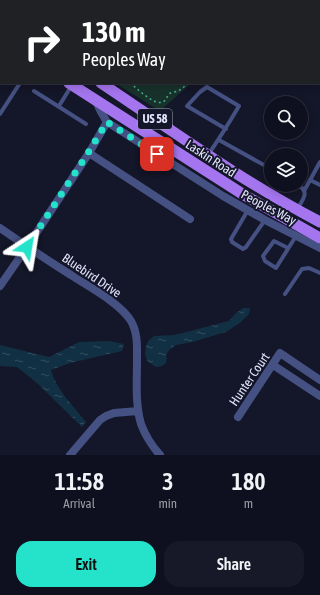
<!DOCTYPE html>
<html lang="en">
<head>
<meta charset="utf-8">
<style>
  :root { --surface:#0f101f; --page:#181928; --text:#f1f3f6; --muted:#9b9da4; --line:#2f303d; --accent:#24e3ca }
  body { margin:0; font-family:"Asap Condensed",sans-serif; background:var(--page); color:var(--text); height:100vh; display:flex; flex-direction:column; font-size:15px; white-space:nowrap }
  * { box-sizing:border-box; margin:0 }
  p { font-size:13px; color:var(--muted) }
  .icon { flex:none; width:22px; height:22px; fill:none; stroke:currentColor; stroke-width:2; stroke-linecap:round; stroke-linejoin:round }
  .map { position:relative; height:455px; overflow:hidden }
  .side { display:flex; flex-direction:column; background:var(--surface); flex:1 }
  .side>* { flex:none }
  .top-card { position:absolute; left:0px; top:0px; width:320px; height:84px; box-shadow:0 2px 10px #0003,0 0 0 1px var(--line); background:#202124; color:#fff; overflow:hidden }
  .fabs { position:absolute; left:264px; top:96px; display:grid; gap:8px }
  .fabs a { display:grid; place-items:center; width:44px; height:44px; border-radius:50%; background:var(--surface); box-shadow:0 2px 10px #0003,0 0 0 1px var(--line); font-size:20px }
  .pin { position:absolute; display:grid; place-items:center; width:34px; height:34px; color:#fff; margin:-17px; border-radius:8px; box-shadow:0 2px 6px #0006 }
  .me { position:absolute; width:44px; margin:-22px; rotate:33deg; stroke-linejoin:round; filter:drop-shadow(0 0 3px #0008) }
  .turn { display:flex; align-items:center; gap:14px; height:84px; padding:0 16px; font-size:18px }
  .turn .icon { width:52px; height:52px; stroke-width:2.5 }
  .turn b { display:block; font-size:28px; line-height:34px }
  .eta { display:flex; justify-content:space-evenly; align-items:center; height:68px; text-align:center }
  .eta b { font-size:24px; font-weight:600; line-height:28px }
  .button { display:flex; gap:8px; margin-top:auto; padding:8px 16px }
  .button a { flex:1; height:46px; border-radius:16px; background:var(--accent); color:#111; font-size:16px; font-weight:600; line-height:46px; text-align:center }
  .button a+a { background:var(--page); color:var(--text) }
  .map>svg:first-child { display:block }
  .grass { fill:#18322b }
  .water { fill:url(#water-ripples) }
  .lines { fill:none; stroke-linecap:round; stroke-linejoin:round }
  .path { stroke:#41af8f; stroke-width:1.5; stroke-dasharray:2 3; stroke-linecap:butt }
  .service { stroke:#455182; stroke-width:4 }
  .minor { stroke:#455182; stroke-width:8 }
  .primary { stroke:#a475ee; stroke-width:11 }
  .route { stroke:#24e3ca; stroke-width:7; stroke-dasharray:0 12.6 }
  .labels { text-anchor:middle; stroke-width:4; stroke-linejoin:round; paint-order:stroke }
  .shield { fill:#141629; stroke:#a3a6bc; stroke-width:1 }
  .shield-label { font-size:12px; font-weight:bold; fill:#e0e3fb }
  .street-label { font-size:13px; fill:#e0e3fb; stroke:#141629 }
</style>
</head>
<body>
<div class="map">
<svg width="320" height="455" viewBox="0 0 320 455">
  <defs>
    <pattern id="water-ripples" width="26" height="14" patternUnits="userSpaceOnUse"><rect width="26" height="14" fill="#123044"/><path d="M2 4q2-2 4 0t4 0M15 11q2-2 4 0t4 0" fill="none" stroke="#344e60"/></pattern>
  </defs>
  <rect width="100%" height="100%" fill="#141629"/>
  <path class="grass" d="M118,0H320V27H319V1H117Z
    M115,83H191L160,111Z"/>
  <path class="water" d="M243,308H250L249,314L241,322L226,332L192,342L176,345L169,350L166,355L167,359L166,363L162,366L156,367L148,362L145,355L146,346L148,341L154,336L175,335L229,321L235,314Z
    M109,341L124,344L122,351L70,363L51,370C56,389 73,406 86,422L82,427L37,383L17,367L0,366V345L49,357L79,342Z"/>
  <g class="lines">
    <path class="path" d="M161,1L163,0
      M319,20H320
      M130,83C137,88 154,106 163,102C166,100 167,97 169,94C171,92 175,92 178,91C182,89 185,86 188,83"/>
    <path class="service" d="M25,0L26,1
      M34,91L86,124
      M59,106L72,85
      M0,114L20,83
      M219,140L271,169
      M208,155C219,139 229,123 239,106L207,87L200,92L187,106L226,129
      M310,180L320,185
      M304,191L320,162
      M298,208C303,199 310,192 298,185
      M248,210L231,239L232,242L243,249L246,247L265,220
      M288,248L274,241L263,256L265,261L276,268L296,236
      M285,294L302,269L309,268L320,273"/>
    <path class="minor" d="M237,0L238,1
      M319,75H320
      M96,101L101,112L107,122L223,196L265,220L320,248
      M89,153L190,219
      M0,228C23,244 47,260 71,275C89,287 120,303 131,321C138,333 137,347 137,360C137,381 135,403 141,424C145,435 152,446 160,455
      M0,286L27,247L89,153L107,122
      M273,365L320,396
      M238,417L280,353L320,380
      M70,455L100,420L106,416L114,413L138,411"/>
    <path class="primary" d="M0,16H1
      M0,38L1,39
      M69,83L244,195L320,238
      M101,83C173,131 243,182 320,222"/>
  </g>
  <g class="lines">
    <path class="route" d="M27,247L88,153L107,122L157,154"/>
  </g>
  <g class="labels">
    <rect class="shield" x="138" y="109" width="34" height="20" rx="3"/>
    <g class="shield-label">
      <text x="155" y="123">US 58</text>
    </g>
    <g class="street-label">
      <text transform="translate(211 158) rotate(33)" y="5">Laskin Road</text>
      <text transform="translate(269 207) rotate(28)" y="5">Peoples Way</text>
      <text transform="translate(92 275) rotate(34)" y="5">Bluebird Drive</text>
      <text transform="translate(249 379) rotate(-56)" y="5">Hunter Court</text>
    </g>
  </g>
</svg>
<div class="fabs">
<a><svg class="icon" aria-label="search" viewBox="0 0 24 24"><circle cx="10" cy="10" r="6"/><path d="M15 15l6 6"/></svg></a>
<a><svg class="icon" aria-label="layers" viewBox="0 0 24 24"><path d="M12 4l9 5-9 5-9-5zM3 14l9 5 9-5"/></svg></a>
</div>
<div class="pin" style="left:157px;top:154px;background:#d93025"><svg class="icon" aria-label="arrive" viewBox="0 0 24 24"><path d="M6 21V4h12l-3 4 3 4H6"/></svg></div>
<svg class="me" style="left:27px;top:247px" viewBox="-20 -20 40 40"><path d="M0-17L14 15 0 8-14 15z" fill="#24e3ca" stroke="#fff" stroke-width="4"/></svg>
<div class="top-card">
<div class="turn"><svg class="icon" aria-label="right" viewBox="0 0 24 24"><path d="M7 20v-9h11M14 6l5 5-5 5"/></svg><div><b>130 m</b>Peoples Way</div></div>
</div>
</div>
<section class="side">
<div class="eta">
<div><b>11:58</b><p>Arrival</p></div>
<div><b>3</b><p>min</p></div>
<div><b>180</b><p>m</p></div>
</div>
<div class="button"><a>Exit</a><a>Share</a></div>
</section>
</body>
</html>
